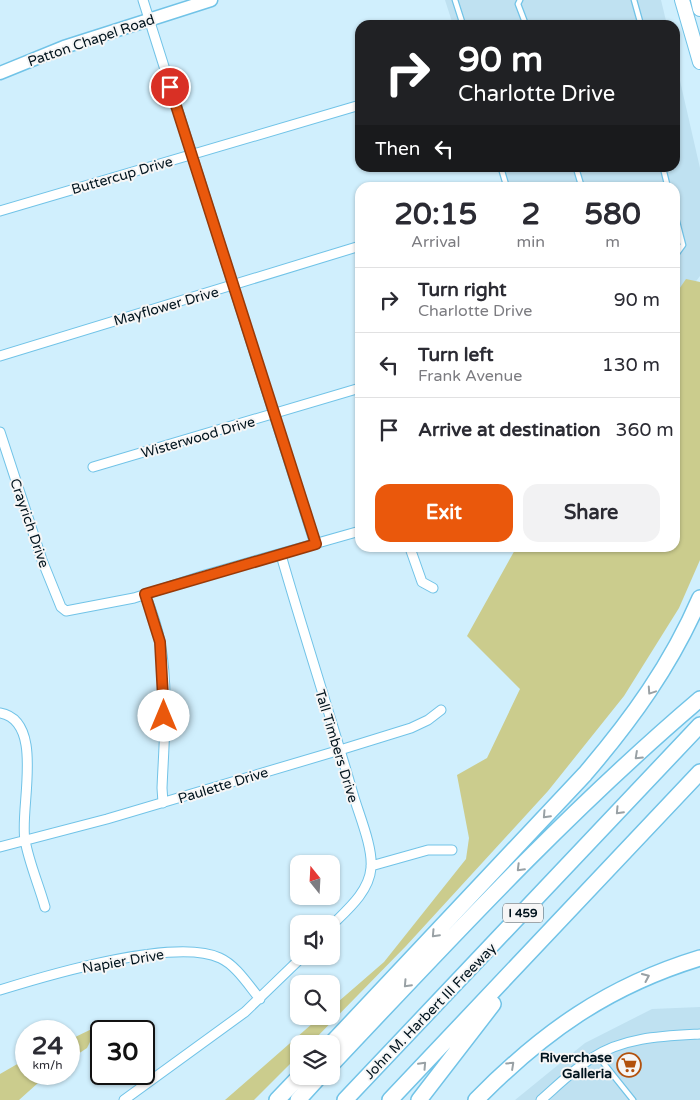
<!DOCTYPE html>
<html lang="en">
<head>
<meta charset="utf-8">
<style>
  :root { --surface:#fff; --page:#f2f2f3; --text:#2b2b33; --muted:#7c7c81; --line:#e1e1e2; --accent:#ea580c }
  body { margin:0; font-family:"Varela Round",sans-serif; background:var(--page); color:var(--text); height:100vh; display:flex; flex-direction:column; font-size:19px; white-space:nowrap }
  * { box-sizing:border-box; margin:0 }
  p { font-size:16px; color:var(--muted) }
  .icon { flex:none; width:28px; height:28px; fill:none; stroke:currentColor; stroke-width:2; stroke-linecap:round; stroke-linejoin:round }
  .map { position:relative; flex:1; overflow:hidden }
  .sheet { position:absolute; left:355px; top:182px; width:325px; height:370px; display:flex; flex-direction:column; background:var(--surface); border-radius:15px; box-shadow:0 1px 4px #0004 }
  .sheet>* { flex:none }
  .banner { position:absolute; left:355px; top:20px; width:325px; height:152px; border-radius:15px; box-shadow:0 1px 4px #0004; background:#202124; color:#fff; overflow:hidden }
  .needle { width:32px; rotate:342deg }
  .tools { position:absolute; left:290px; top:855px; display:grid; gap:10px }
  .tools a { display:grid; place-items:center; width:50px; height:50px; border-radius:10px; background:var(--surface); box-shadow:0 1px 4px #0004; font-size:25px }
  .speed { position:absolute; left:15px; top:1020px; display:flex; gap:10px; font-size:25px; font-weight:700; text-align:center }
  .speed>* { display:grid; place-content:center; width:65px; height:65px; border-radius:50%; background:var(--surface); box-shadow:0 1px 4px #0004; line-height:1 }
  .speed small { font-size:12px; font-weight:400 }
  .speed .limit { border:2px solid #111; border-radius:8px; background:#fff; color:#111 }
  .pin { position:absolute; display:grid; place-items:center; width:42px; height:42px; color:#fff; margin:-21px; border:2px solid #fff; border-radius:50%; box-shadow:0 1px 5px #0007 }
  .me { position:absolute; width:55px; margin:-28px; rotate:0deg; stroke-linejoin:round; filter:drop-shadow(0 0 4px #0008) }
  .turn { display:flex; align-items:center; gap:18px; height:105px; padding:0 20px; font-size:22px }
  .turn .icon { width:65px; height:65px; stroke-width:2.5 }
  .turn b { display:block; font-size:35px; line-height:42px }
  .then { display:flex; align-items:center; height:48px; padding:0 20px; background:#0003; gap:10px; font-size:19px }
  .eta { display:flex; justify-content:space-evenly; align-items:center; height:85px; text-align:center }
  .eta b { font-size:30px; font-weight:700; line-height:35px }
  .cta { display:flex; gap:10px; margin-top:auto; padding:10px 20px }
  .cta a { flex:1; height:58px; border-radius:15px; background:var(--accent); color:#fff; font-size:20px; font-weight:700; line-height:58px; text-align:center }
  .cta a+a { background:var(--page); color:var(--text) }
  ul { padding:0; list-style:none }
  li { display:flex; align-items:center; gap:15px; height:65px; padding:0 20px; border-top:1px solid var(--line) }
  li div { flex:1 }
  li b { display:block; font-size:19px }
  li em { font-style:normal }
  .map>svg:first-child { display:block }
  .built { fill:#bfe1f1 }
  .green { fill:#cbcc8d }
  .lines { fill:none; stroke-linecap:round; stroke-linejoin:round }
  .lane-casing { stroke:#71c3e7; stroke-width:7 }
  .street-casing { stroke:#71c3e7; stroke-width:11 }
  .secondary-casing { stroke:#71c3e7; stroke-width:15 }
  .primary-casing { stroke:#71c3e7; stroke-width:16 }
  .highway-casing { stroke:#71c3e7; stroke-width:18 }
  .lane { stroke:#fff; stroke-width:4.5 }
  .street { stroke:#fff; stroke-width:9 }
  .secondary { stroke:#fff; stroke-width:12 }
  .primary { stroke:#fff; stroke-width:14 }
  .highway { stroke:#fff; stroke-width:15 }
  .oneway { stroke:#99a1a5 }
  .route-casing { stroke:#983908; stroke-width:12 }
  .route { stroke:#ea580c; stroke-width:9 }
  .labels { text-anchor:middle; stroke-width:4; stroke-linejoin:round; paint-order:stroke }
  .shield { fill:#f6f6f6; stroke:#4a575e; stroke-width:1 }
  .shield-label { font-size:12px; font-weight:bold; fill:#00131d }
  .street-label { font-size:14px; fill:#00131d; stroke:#f6f6f6 }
  .poi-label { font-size:14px; font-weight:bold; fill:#00131d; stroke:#f6f6f6; text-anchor:end }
</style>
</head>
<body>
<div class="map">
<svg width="700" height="1100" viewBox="0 0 700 1100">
  <rect width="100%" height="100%" fill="#d0effd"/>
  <path class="built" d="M445,0H661L667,25H453Z
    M675,59L700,168V276L675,309V188L504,187L497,168H675Z
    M700,1007V1100H515L585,1043L652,1009Z"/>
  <path class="green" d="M686,279L700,282V560L679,608L624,696L548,791L406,946L310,1044H299V1055L254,1100H225L321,1016H331V1008L384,962L466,859L469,838L457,775L487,758L520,689L467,636L516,548H675V295Z
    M98,1026L87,1048L69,1060V1040Z
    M26,1059V1074H48L19,1100H0V1074Z"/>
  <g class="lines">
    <g class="lane-casing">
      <path id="lane" d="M455,0L463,25
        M520,0L518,4L526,25
        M634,0L641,25
        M501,168L507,188
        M576,168L582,188
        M663,168L668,188
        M675,214L683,245L675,256
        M597,1055L633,1100"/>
    </g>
    <g class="street-casing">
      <path id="street" d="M143,0L315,544
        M0,211L360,105
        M0,356L360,246
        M0,432L42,560L61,607L66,611L134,598L205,575L360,531
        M93,467L360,388
        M410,548L422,582L433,588
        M281,555C304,635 330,714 353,794C359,815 373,847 371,868C369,892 347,910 331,926
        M145,594C151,609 157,625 160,642C169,689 164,740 162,788L163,803
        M0,713C46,721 19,809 25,840C29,863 39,885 45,907
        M0,847L107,819L340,750L411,728L428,720L441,710
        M371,866L428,850H452
        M0,990C48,975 176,937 220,958C236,965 249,986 260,999
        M124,1100L245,1012L303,956
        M541,1100C557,1086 574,1069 592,1058C624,1037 663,1036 700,1034"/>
    </g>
    <g class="secondary-casing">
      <path id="secondary" d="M0,73L64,47L211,0"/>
    </g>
    <g class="primary-casing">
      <path id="primary" d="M682,0L700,62
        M698,0L700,9"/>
    </g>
    <g class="highway-casing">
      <path id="highway" d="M331,1044L585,774C632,719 671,665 700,598
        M331,1065C450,939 568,811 700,699
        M277,1100L300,1076
        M298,1100L320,1076
        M345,1100L700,725
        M390,1100L700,772
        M419,1100L493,1004
        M476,1100C543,1032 608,986 700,958"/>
    </g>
    <use href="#lane" class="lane"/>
    <use href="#street" class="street"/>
    <use href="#secondary" class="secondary"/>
    <use href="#primary" class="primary"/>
    <use href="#highway" class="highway"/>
  </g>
  <defs><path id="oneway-chevron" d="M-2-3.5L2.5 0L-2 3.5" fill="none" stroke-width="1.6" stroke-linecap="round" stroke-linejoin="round" transform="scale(1.25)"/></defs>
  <g class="oneway">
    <use href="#oneway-chevron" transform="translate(651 691) rotate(124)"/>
    <use href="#oneway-chevron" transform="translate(638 756) rotate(137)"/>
    <use href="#oneway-chevron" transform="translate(619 811) rotate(133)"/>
    <use href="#oneway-chevron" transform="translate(546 815) rotate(133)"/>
    <use href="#oneway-chevron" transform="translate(520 868) rotate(135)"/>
    <use href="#oneway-chevron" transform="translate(435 934) rotate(133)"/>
    <use href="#oneway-chevron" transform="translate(646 977) rotate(-24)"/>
    <use href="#oneway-chevron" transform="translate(407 984) rotate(133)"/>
    <use href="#oneway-chevron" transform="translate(423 1065) rotate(-47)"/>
    <use href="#oneway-chevron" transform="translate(511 1065) rotate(-43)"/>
  </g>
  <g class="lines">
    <g class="route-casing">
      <path id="route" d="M164,716L160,642L145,594L316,544L170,87"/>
    </g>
    <use href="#route" class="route"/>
  </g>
  <defs>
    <g id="supermarket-ring" transform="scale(1.25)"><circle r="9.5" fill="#f6f6f6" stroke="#b2510d" stroke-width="1.5"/><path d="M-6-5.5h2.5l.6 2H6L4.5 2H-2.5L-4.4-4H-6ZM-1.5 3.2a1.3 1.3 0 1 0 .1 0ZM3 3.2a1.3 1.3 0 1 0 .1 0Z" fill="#b2510d"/></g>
  </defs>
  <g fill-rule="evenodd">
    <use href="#supermarket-ring" x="629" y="1065"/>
  </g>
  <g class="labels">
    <rect class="shield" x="503" y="903.5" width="40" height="19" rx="4"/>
    <g class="shield-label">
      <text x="523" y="917">I 459</text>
    </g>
    <g class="street-label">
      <text transform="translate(91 40) rotate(-19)" y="5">Patton Chapel Road</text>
      <text transform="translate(122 175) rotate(-16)" y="5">Buttercup Drive</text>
      <text transform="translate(166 306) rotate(-16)" y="5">Mayflower Drive</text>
      <text transform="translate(198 437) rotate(-16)" y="5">Wisterwood Drive</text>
      <text transform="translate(30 523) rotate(71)" y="5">Crayrich Drive</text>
      <text transform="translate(337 746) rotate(73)" y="5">Tall Timbers Drive</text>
      <text transform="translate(223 785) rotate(-17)" y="5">Paulette Drive</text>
      <text transform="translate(123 961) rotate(-10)" y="5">Napier Drive</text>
      <text transform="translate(430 1011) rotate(-46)" y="5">John M. Harbert III Freeway</text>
    </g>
    <g class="poi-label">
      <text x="612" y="1062">Riverchase<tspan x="612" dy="16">Galleria</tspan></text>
    </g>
  </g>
</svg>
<div class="tools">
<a><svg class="needle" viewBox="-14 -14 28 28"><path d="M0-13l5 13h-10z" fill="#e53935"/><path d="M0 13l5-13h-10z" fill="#7c7c81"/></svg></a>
<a><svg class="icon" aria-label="sound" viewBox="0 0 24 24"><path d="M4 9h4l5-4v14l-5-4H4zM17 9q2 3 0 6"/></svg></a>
<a><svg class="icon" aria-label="search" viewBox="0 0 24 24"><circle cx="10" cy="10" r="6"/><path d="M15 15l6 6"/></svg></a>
<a><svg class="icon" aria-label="layers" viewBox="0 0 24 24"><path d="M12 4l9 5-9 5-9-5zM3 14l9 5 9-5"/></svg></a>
</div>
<div class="speed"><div>24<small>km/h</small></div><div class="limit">30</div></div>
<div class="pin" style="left:170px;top:87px;background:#d93025"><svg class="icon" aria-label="arrive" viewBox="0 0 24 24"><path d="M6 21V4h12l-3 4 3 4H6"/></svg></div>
<svg class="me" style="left:164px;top:716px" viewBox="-20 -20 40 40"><circle r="19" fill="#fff"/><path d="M0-13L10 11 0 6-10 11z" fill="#ea580c"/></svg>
<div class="banner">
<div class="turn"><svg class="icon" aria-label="right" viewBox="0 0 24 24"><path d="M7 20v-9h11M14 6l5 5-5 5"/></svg><div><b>90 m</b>Charlotte Drive</div></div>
<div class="then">Then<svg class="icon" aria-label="left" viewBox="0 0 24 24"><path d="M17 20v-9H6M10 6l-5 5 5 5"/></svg></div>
</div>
<section class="sheet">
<div class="eta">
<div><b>20:15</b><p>Arrival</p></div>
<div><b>2</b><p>min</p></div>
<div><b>580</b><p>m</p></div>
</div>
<ul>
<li><svg class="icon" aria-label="right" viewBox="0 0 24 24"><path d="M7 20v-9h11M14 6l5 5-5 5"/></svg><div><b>Turn right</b><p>Charlotte Drive</p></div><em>90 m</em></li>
<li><svg class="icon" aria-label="left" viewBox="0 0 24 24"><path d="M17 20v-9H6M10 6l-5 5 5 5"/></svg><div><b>Turn left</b><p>Frank Avenue</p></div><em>130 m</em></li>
<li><svg class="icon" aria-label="arrive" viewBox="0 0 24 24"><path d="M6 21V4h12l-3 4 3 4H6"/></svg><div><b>Arrive at destination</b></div><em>360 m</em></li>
</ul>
<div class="cta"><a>Exit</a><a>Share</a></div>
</section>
</div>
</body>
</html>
